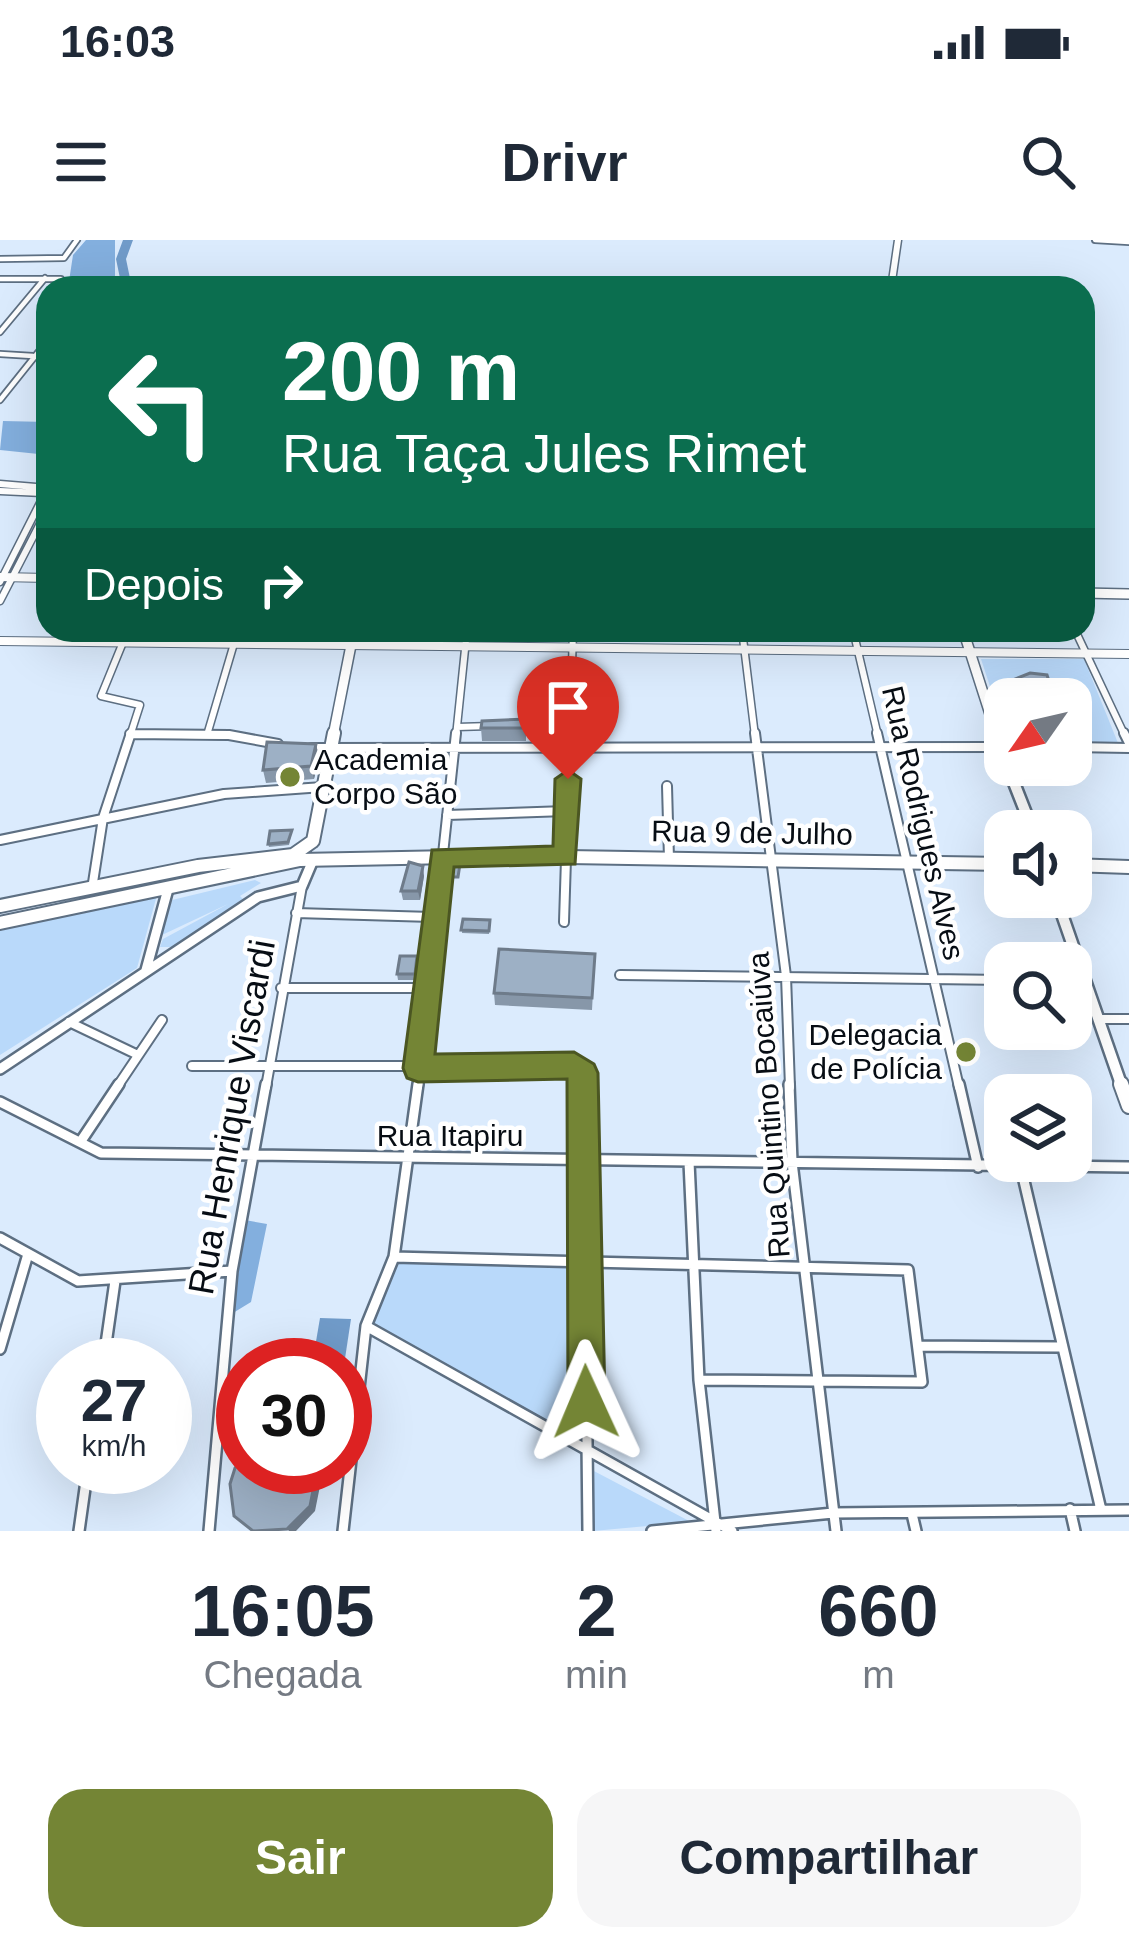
<!DOCTYPE html>
<html lang="pt">
<head>
<meta charset="utf-8">
<style>
  :root { --surface:#fff; --page:#f6f6f7; --text:#1f2937; --muted:#747a83; --accent:#748535 }
  body { margin:0; font-family:Arial,sans-serif; background:var(--page); color:var(--text); height:100vh; display:flex; flex-direction:column; font-size:45px; white-space:nowrap }
  * { box-sizing:border-box; margin:0 }
  p { font-size:39px; color:var(--muted) }
  .icon { flex:none; width:66px; height:66px; fill:none; stroke:currentColor; stroke-width:2; stroke-linecap:round; stroke-linejoin:round }
  .map { position:relative; height:1291px; overflow:hidden }
  .side { display:flex; flex-direction:column; background:var(--surface); flex:1 }
  .side>* { flex:none }
  .hud { position:absolute; left:36px; top:36px; width:1059px; height:366px; border-radius:36px; box-shadow:0 12px 48px #0002; background:#0b6e4f; color:#fff; overflow:hidden }
  .needle { width:78px; rotate:236deg }
  .controls { position:absolute; left:984px; top:438px; display:grid; gap:24px }
  .controls a { display:grid; place-items:center; width:108px; height:108px; border-radius:24px; background:var(--surface); box-shadow:0 12px 48px #0002; font-size:60px }
  .speed { position:absolute; left:36px; top:1098px; display:flex; gap:24px; font-size:60px; font-weight:700; text-align:center }
  .speed>* { display:grid; place-content:center; width:156px; height:156px; border-radius:50%; background:var(--surface); box-shadow:0 12px 48px #0002; line-height:1 }
  .speed small { font-size:30px; font-weight:400 }
  .speed .limit { border:18px solid #d22; background:#fff; color:#111 }
  .pin { position:absolute; display:grid; place-items:center; width:102px; height:102px; color:#fff; margin:-123px -51px; border-radius:50% 50% 50% 0; rotate:-45deg; box-shadow:0 0 12px #0007 }
  .pin .icon { rotate:45deg }
  .me { position:absolute; width:132px; margin:-66px; rotate:359deg; stroke-linejoin:round; filter:drop-shadow(0 0 9px #0008) }
  .turn { display:flex; align-items:center; gap:42px; height:252px; padding:0 48px; font-size:54px }
  .turn .icon { width:156px; height:156px; stroke-width:2.5 }
  .turn b { display:block; font-size:84px; line-height:102px }
  .then { display:flex; align-items:center; height:114px; padding:0 48px; background:#0003; gap:24px; font-size:45px }
  .eta { display:flex; justify-content:space-evenly; align-items:center; height:204px; text-align:center }
  .eta b { font-size:72px; font-weight:700; line-height:84px }
  .primary-button { display:flex; gap:24px; margin-top:auto; padding:24px 48px }
  .primary-button a { flex:1; height:138px; border-radius:36px; background:var(--accent); color:#fff; font-size:48px; font-weight:700; line-height:138px; text-align:center }
  .primary-button a+a { background:var(--page); color:var(--text) }
  .status { display:flex; justify-content:space-between; align-items:center; height:84px; padding:0 60px; background:var(--surface); direction:ltr }
  .status svg { height:33px; fill:currentColor }
  header { display:flex; justify-content:space-between; align-items:center; height:156px; padding:0 48px; background:var(--surface); font-size:54px; font-weight:700 }
  .map>svg:first-child { display:block }
  .green { fill:#b9d9fa }
  .forest { fill:#83afde }
  .water { fill:#709bc9 }
  .lines { fill:none; stroke-linecap:round; stroke-linejoin:round }
  .river { fill:#709bc9; fill-rule:evenodd }
  .minor-far3-casing { stroke:#5d6f82; stroke-width:8 }
  .minor-far2-casing { stroke:#5d6f82; stroke-width:9 }
  .minor-far1-casing { stroke:#5d6f82; stroke-width:12 }
  .minor-casing { stroke:#5d6f82; stroke-width:14 }
  .tertiary-far1-casing { stroke:#5d6f82; stroke-width:10 }
  .tertiary-casing { stroke:#5d6f82; stroke-width:14 }
  .secondary-far3-casing { stroke:#5d6f82; stroke-width:9 }
  .secondary-far2-casing { stroke:#5d6f82; stroke-width:12 }
  .secondary-far1-casing { stroke:#5d6f82; stroke-width:15 }
  .secondary-casing { stroke:#5d6f82; stroke-width:18 }
  .primary-far1-casing { stroke:#5d6f82; stroke-width:12 }
  .primary-casing { stroke:#5d6f82; stroke-width:16 }
  .minor-far3 { stroke:#fff; stroke-width:4.5 }
  .minor-far2 { stroke:#fff; stroke-width:6 }
  .minor-far1 { stroke:#fff; stroke-width:8 }
  .minor { stroke:#fff; stroke-width:9 }
  .tertiary-far1 { stroke:#fff; stroke-width:8 }
  .tertiary { stroke:#fff; stroke-width:9 }
  .secondary-far3 { stroke:#fff; stroke-width:6 }
  .secondary-far2 { stroke:#fff; stroke-width:9 }
  .secondary-far1 { stroke:#fff; stroke-width:10 }
  .secondary { stroke:#fff; stroke-width:14 }
  .primary-far1 { stroke:#fff; stroke-width:9 }
  .primary { stroke:#fff; stroke-width:12 }
  .wall { fill:#8797a9 }
  .shaded-wall { fill:#6e7b8a }
  .building { fill:#9db0c5; stroke:#6e7b8a; stroke-width:3 }
  .route { fill:#748535; stroke:#4b5622; stroke-width:3 }
  .poi-dot { fill:#748535; stroke:#fff; stroke-width:4.5 }
  .labels { text-anchor:middle; stroke-width:9; stroke-linejoin:round; paint-order:stroke }
  .poi-label { font-size:30px; fill:#070d14; stroke:#fff; text-anchor:start }
  .street-label { font-size:30px; fill:#070d14; stroke:#fff }
  .near-street-label { font-size:36px; fill:#070d14; stroke:#fff }
</style>
</head>
<body>
<div class="status"><b>16:03</b><svg viewBox="0 0 49 12"><path d="M0 12V9h3v3zM5 12V6h3v6zM10 12V3h3v9zM15 12V0h3v12zM26 1h20v11H26zM47 4h2v5h-2z"/></svg></div>
<header><svg class="icon" aria-label="menu" viewBox="0 0 24 24"><path d="M4 6h16M4 12h16M4 18h16"/></svg>Drivr<svg class="icon" aria-label="search" viewBox="0 0 24 24"><circle cx="10" cy="10" r="6"/><path d="M15 15l6 6"/></svg></header>
<div class="map">
<svg width="1129" height="1291" viewBox="0 0 1129 1291">
  <rect width="100%" height="100%" fill="#dbebfd"/>
  <path class="green" d="M981,419H1084L1118,503L1071,502V459H1005V492Z
    M255,640L261,643L240,656L245,661L177,707H160L163,699L228,664L162,695L172,660Z
    M157,655L137,728L0,815V688Z
    M395,1018L582,1022L586,1205L367,1083Z
    M592,1230L691,1282L593,1291Z"/>
  <path class="forest" d="M86,0H115V48H68L73,15Z
    M3,181L48,182V215L0,210Z
    M245,980L267,984L251,1062L233,1073Z"/>
  <path class="water" d="M320,1078L351,1079L344,1125H312Z"/>
  <g class="lines">
    <path class="river" d="M123,0H133L126,19L132,48H122L116,19Z"/>
    <g class="minor-far3-casing">
      <path id="minor-far3" d="M1095,0L1129,2
        M0,19L64,18L77,0
        M0,39H61L63,48
        M0,92L45,38
        M0,114L33,116
        M0,160L48,100"/>
    </g>
    <g class="minor-far2-casing">
      <path id="minor-far2" d="M0,244L48,248
        M0,251L42,253
        M0,342L44,255
        M0,361L48,268
        M128,390L101,456L140,465L130,496
        M742,390L755,496
        M853,390L878,496
        M1075,390L1125,496
        M518,485L571,483
        M457,487L491,486
        M130,494L232,496
        M207,495L238,390
        M456,496L467,390
        M570,496L573,390"/>
    </g>
    <g class="minor-far1-casing">
      <path id="minor-far1" d="M755,493L786,736L790,847
        M877,493L959,847
        M1124,493L1129,503
        M130,494L229,495L278,504
        M1071,507L1129,508
        M311,508L1004,507
        M667,546L669,619
        M447,575L566,571
        M0,600L224,554L323,547
        M92,649L103,578L131,493
        M296,673L432,677
        M564,682L570,493
        M620,735L1005,740
        M281,748H426
        M1099,779H1129
        M69,782L138,815
        M192,826H574L583,833V847
        M117,847L162,780
        M266,847L302,646
        M418,847L456,493"/>
    </g>
    <g class="minor-casing">
      <path id="minor" d="M583,844L588,1291
        M789,844L792,922L836,1291
        M959,844L978,927
        M0,862L101,913L1129,927
        M81,901L119,844
        M689,922L699,1140L716,1291
        M1021,928L1101,1270
        M0,998L78,1041L232,1031
        M394,1017L908,1030L922,1142L699,1140
        M366,1086L732,1291
        M918,1106L1060,1107
        M0,1109L28,1014
        M103,1125L115,1041
        M1070,1269L1075,1291
        M912,1274L916,1291
        M79,1291L88,1227
        M209,1291L232,1031L266,844
        M343,1291L366,1086L394,1017L418,844
        M652,1291L833,1273L1129,1270"/>
    </g>
    <g class="tertiary-far1-casing">
      <path id="tertiary-far1" d="M0,337L48,338
        M0,401L1129,414"/>
    </g>
    <g class="tertiary-casing">
      <path id="tertiary" d="M146,730L168,649
        M0,829L258,657L302,646L313,620"/>
    </g>
    <g class="secondary-far3-casing">
      <path id="secondary-far3" d="M891,48L898,0"/>
    </g>
    <g class="secondary-far2-casing">
      <path id="secondary-far2" d="M963,390L997,496"/>
    </g>
    <g class="secondary-far1-casing">
      <path id="secondary-far1" d="M996,493L1005,519
        M1007,525L1033,591
        M1056,657L1122,847"/>
    </g>
    <g class="secondary-casing">
      <path id="secondary" d="M1121,844L1129,866"/>
    </g>
    <g class="primary-far1-casing">
      <path id="primary-far1" d="M1083,353L1129,354
        M333,496L354,390"/>
    </g>
    <g class="primary-casing">
      <path id="primary" d="M313,601L334,493
        M1071,625L1129,627
        M0,666L198,626L293,615L313,601
        M0,683L300,620L503,616L1005,624"/>
    </g>
    <use href="#minor-far3" class="minor-far3"/>
    <use href="#minor-far2" class="minor-far2"/>
    <use href="#minor-far1" class="minor-far1"/>
    <use href="#minor" class="minor"/>
    <use href="#tertiary-far1" class="tertiary-far1"/>
    <use href="#tertiary" class="tertiary"/>
    <use href="#secondary-far3" class="secondary-far3"/>
    <use href="#secondary-far2" class="secondary-far2"/>
    <use href="#secondary-far1" class="secondary-far1"/>
    <use href="#secondary" class="secondary"/>
    <use href="#primary-far1" class="primary-far1"/>
    <use href="#primary" class="primary"/>
  </g>
  <path class="wall" d="M1010,441L1054,457L1067,459H1009L1005,454Z
    M526,479V501H482L481,488Z
    M316,504L319,517L314,539L266,543L263,530Z
    M292,590L289,605L269,607L268,604Z
    M424,636L420,660H403L401,651Z
    M463,679L490,680L489,694L462,693Z
    M595,714L592,770L495,765L494,753Z
    M417,716L416,740H398L397,734Z"/>
  <path class="shaded-wall" d="M316,504L319,517L314,539L311,526Z
    M423,626L424,636L420,660L418,651Z
    M313,1227H315L321,1241L315,1271L296,1291H289L287,1289Z"/>
  <path class="building" d="M1030,433L1047,435L1054,457L1061,454L1067,459H1026L1010,441Z
    M526,479V488H481L482,481Z
    M267,502L316,504L311,526L263,530Z
    M292,590L288,602L268,604L270,591Z
    M409,622L423,626L418,651H401Z
    M449,624H460L458,637H448Z
    M463,679L490,680L489,691L461,690Z
    M499,709L595,714L592,758L494,753Z
    M400,716H417L415,734H397Z
    M243,1219V1227H313L316,1235L310,1266L287,1289L253,1291L234,1276L230,1244L235,1228Z"/>
  <path class="route" d="M568,530L581,539L575,624L454,627L435,814L574,812L594,824L598,833L605,1162L599,1175L586,1180L573,1175L568,1162L567,839L418,842L407,838L403,828L432,610L553,606L555,539Z"/>
  <g class="poi-dot">
    <circle cx="290" cy="537" r="12"/>
    <circle cx="966" cy="812" r="12"/>
  </g>
  <g class="labels">
    <g class="poi-label">
      <text x="314" y="530">Academia<tspan x="314" dy="34">Corpo São</tspan></text>
      <text x="942" y="805" text-anchor="end">Delegacia<tspan x="942" dy="34">de Polícia</tspan></text>
    </g>
    <g class="street-label">
      <text transform="translate(923 583) rotate(77)" y="10">Rua Rodrigues Alves</text>
      <text transform="translate(752 593) rotate(1)" y="10">Rua 9 de Julho</text>
      <text transform="translate(769 865) rotate(-94)" y="10">Rua Quintino Bocaiúva</text>
      <text x="450" y="906">Rua Itapiru</text>
    </g>
    <g class="near-street-label">
      <text transform="translate(231 877) rotate(-80)" y="13">Rua Henrique Viscardi</text>
    </g>
  </g>
</svg>
<div class="controls">
<a><svg class="needle" viewBox="-14 -14 28 28"><path d="M0-13l5 13h-10z" fill="#e53935"/><path d="M0 13l5-13h-10z" fill="#747a83"/></svg></a>
<a><svg class="icon" aria-label="sound" viewBox="0 0 24 24"><path d="M4 9h4l5-4v14l-5-4H4zM17 9q2 3 0 6"/></svg></a>
<a><svg class="icon" aria-label="search" viewBox="0 0 24 24"><circle cx="10" cy="10" r="6"/><path d="M15 15l6 6"/></svg></a>
<a><svg class="icon" aria-label="layers" viewBox="0 0 24 24"><path d="M12 4l9 5-9 5-9-5zM3 14l9 5 9-5"/></svg></a>
</div>
<div class="speed"><div>27<small>km/h</small></div><div class="limit">30</div></div>
<div class="pin" style="left:568px;top:539px;background:#d93025"><svg class="icon" aria-label="arrive" viewBox="0 0 24 24"><path d="M6 21V4h12l-3 4 3 4H6"/></svg></div>
<svg class="me" style="left:586px;top:1162px" viewBox="-20 -20 40 40"><path d="M0-17L14 15 0 8-14 15z" fill="#748535" stroke="#fff" stroke-width="4"/></svg>
<div class="hud">
<div class="turn"><svg class="icon" aria-label="left" viewBox="0 0 24 24"><path d="M17 20v-9H6M10 6l-5 5 5 5"/></svg><div><b>200 m</b>Rua Taça Jules Rimet</div></div>
<div class="then">Depois<svg class="icon" aria-label="right" viewBox="0 0 24 24"><path d="M7 20v-9h11M14 6l5 5-5 5"/></svg></div>
</div>
</div>
<section class="side">
<div class="eta">
<div><b>16:05</b><p>Chegada</p></div>
<div><b>2</b><p>min</p></div>
<div><b>660</b><p>m</p></div>
</div>
<div class="primary-button"><a>Sair</a><a>Compartilhar</a></div>
</section>
</body>
</html>
